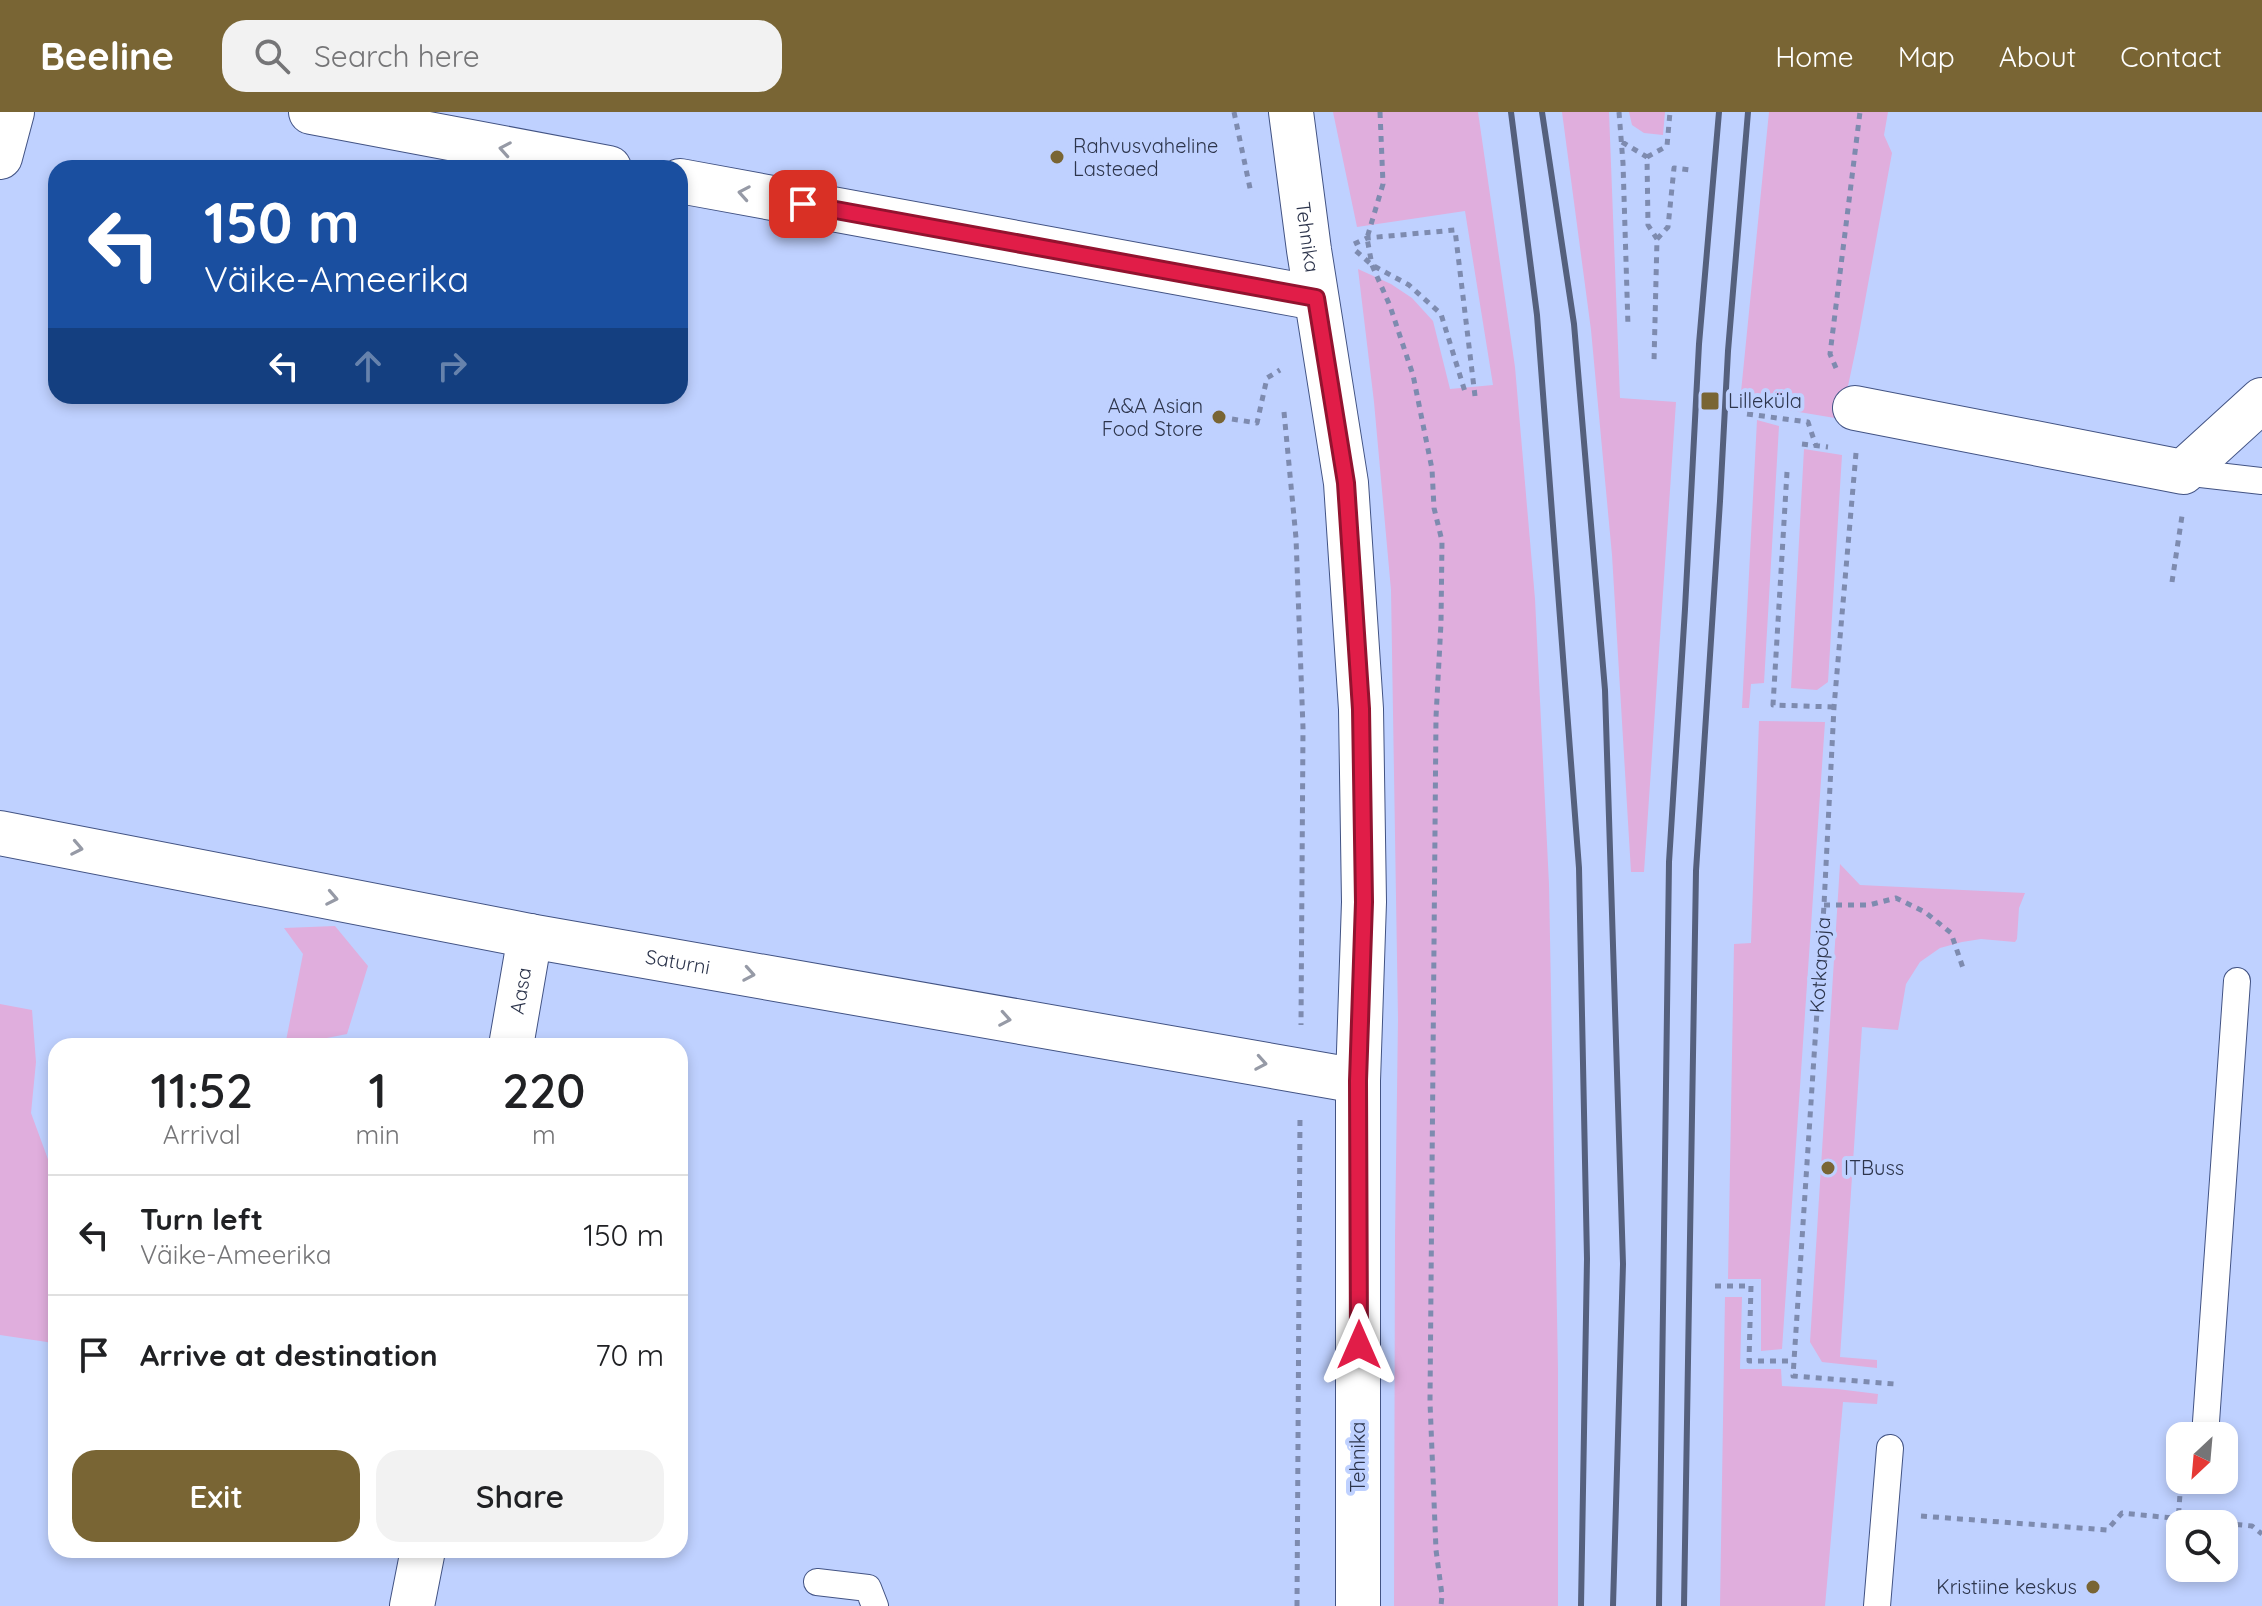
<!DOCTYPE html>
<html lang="en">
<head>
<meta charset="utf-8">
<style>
  :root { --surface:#fff; --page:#f2f2f2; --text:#202124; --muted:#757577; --line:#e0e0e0; --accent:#796534 }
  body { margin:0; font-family:Quicksand,sans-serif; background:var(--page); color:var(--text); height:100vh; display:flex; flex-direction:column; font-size:30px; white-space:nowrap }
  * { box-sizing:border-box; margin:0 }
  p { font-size:26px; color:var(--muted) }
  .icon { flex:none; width:44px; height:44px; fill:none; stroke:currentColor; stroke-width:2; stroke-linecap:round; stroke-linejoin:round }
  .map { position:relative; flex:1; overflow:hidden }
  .details { position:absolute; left:48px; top:926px; width:640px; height:520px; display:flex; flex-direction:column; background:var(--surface); border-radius:24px; box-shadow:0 4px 12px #0003 }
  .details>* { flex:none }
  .banner { position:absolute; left:48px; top:48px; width:640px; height:244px; border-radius:24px; box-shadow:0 4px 12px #0003; background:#1a4fa0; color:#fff; overflow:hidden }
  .needle { width:52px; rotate:206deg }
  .controls { position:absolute; left:2166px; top:1310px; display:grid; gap:16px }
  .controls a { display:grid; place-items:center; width:72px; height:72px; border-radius:16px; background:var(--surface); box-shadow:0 4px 12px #0003; font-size:40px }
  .pin { position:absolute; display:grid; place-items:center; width:68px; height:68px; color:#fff; margin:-34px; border-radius:16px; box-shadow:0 4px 12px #0006 }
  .me { position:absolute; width:88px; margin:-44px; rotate:0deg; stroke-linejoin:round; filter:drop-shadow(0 0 6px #0008) }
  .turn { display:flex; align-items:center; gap:28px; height:168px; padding:0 24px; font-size:36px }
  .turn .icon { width:104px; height:104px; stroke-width:2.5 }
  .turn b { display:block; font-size:56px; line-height:68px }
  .lanes { display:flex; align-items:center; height:76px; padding:0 24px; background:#0003; justify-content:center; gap:40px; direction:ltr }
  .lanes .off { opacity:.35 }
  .eta { display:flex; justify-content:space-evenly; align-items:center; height:136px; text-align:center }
  .eta b { font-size:48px; font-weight:600; line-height:56px }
  .primary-button { display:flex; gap:16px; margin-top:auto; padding:16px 24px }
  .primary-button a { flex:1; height:92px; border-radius:24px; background:var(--accent); color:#fff; font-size:32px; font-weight:600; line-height:92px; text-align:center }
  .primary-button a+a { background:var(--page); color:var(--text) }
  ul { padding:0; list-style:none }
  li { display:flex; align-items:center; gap:24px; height:120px; padding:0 24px; border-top:2px solid var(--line) }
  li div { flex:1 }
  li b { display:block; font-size:30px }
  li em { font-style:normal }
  header { display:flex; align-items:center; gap:48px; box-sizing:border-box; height:112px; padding:0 40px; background:var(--accent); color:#fff }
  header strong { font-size:38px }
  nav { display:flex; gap:44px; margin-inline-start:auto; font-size:28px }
  .search { width:560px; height:72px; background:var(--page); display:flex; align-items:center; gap:20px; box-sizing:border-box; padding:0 28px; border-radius:24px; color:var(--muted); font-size:30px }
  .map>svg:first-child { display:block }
  .green { fill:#e0aedd }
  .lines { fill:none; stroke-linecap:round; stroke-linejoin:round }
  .lane-casing { stroke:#425384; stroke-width:28 }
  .street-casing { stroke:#425384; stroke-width:46 }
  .secondary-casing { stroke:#425384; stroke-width:46 }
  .path { stroke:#7e8baf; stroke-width:5; stroke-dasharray:6 6; stroke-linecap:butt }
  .lane { stroke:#fff; stroke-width:26 }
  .street { stroke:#fff; stroke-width:44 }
  .secondary { stroke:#fff; stroke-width:44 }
  .rail { stroke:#55607d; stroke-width:6 }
  .oneway { stroke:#969aa6 }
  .route-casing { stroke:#92132f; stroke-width:20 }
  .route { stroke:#e11d48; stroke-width:14 }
  .poi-dot { fill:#796534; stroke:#bfd1ff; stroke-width:3 }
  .labels { text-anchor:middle; stroke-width:8; stroke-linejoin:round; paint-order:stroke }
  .poi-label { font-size:20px; fill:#2d354c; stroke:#bfd1ff; text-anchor:start }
  .street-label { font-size:20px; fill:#2d354c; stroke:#bfd1ff }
</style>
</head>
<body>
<header>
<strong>Beeline</strong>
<div class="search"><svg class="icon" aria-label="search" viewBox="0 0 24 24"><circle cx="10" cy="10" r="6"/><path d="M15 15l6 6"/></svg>Search here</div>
<nav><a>Home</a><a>Map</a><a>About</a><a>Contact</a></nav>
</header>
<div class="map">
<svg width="2262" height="1494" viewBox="0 0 2262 1494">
  <rect width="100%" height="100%" fill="#bfd1ff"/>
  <path class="green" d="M1333,0H1478L1515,255L1535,487L1549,772L1558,1257V1494H1394L1395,1125L1398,907L1391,478L1374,290L1358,157L1391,172L1412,186L1433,209L1450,277L1493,273L1465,99L1357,115Z
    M1562,0H1609L1620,286L1676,290L1644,760H1631L1612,443L1591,218Z
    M1629,0H1665L1663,23L1644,21L1632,13Z
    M1769,0H1888L1884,23L1892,41L1858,227L1841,307L1740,290Z
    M1757,308L1779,314L1764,571L1751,572L1749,596H1742Z
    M1804,337L1842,343L1828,570L1817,578L1791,576Z
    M1759,609L1825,610L1782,1237L1761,1239V1167H1728L1734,832L1751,831Z
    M1840,752L1860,773L2025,781L2019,796L2017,827L2015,830L1981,827L1962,830L1940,836L1920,850L1906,872L1898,918L1862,915L1840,1245L1877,1248V1256L1822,1250L1810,1230Z
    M335,814L368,854L347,922L322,927L323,934H285L303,842L284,816Z
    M0,892L32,898L36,950L31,1001L49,1050L56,1051V1234L47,1230L0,1223Z
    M1725,1185H1742L1740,1257H1781L1782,1274L1837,1277L1878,1282L1877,1292L1843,1290L1825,1494H1720Z"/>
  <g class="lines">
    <g class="lane-casing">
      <path id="lane" d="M2183,360L2262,369
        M2205,1324L2237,869
        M817,1470L868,1476L875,1494
        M1877,1494L1890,1336"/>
    </g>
    <g class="street-casing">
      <g id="street">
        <path d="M311,0L609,56"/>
        <path d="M0,45L12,0"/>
        <path d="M680,69L1316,186"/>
        <path d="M1855,296L2183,360L2262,288"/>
        <path id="s1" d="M0,721L530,824L1358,969"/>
        <path id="s2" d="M511,934L530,824"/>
        <path d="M412,1494L423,1438"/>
      </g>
    </g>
    <g class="secondary-casing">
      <g id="secondary">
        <path id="s3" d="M1291,0L1309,138L1346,371L1361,597L1364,790L1358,969V1494"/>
      </g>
    </g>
    <path class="path" d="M1234,0L1251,81
      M1380,0L1383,72L1367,126L1372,153L1390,194L1413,263L1432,357L1434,396L1442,429L1441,511L1436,605L1430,1290L1436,1438L1442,1483L1441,1494
      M1619,0L1623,51L1628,214
      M1622,30L1647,45L1648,113L1657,127L1654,250
      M1647,45L1667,34L1670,0
      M1657,127L1668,115L1674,56L1690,58
      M1354,132L1367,126L1455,118L1475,284
      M1356,139L1372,153L1409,173L1441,202L1466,283
      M1836,256L1830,242L1860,0
      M1284,300L1296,426L1303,616L1301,913
      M1747,302L1808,310L1816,334
      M1232,307L1257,311L1267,266L1280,258
      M1802,332L1828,335
      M1856,341L1834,595L1824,793L1793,1264L1895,1272
      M1787,360L1773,593L1834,595
      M2172,470L2182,404
      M1824,793H1869L1896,786L1925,800L1951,821L1963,856
      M1715,1174H1751L1749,1249H1794
      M1921,1404L2107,1418L2122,1401L2252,1414L2262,1422
      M2176,1438L2181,1368
      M1297,1494L1300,1003"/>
    <use href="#lane" class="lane"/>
    <use href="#street" class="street"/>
    <use href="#secondary" class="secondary"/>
    <path class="rail" d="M1511,0L1537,203L1579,756L1587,1147L1581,1494
      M1542,0L1574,212L1605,578L1623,1152L1613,1494
      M1659,1494L1669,750L1685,497L1699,232L1719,0
      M1684,1494L1696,759L1720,389L1728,239L1748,0"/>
  </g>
  <defs><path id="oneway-chevron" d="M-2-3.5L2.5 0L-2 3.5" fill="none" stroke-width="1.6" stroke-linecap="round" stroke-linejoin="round" transform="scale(2)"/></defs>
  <g class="oneway">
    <use href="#oneway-chevron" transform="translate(505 37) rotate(-170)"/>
    <use href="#oneway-chevron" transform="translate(744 81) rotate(-170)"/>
    <use href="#oneway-chevron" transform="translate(77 736) rotate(11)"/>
    <use href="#oneway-chevron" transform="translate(332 786) rotate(11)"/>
    <use href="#oneway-chevron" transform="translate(749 862) rotate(10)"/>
    <use href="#oneway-chevron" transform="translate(1005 907) rotate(10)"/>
    <use href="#oneway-chevron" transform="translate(1261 951) rotate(10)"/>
  </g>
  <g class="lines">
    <g class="route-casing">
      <path id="route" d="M803,92L1316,186L1346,371L1361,597L1364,790L1358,969L1359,1233"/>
    </g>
    <use href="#route" class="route"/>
  </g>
  <g class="poi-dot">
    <circle cx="1057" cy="45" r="8"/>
    <rect x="1700" y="279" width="20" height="20" rx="4"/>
    <circle cx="1219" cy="305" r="8"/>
    <circle cx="1828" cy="1056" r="8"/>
    <circle cx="2093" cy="1475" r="8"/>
  </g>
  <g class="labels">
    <g class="poi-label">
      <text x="1073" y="41">Rahvusvaheline<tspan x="1073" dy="23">Lasteaed</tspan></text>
      <text x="1728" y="296">Lilleküla</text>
      <text x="1203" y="301" text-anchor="end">A&amp;A Asian<tspan x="1203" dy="23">Food Store</tspan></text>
      <text x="1844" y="1063">ITBuss</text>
      <text x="2077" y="1482" text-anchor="end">Kristiine keskus</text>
    </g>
    <g class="street-label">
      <text dy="7" stroke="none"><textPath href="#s3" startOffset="126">Tehnika</textPath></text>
      <text dy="7" stroke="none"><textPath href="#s1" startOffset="690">Saturni</textPath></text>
      <text transform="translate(1820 853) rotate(-86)" y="7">Kotkapoja</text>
      <text dy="7" stroke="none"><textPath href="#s2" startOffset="56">Aasa</textPath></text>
      <text transform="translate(1358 1345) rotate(-90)" y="7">Tehnika</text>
    </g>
  </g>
</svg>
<div class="controls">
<a><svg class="needle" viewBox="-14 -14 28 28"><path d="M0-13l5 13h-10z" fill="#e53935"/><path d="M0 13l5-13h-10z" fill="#757577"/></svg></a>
<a><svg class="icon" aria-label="search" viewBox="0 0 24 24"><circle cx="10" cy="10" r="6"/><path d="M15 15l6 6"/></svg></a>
</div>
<div class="pin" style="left:803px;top:92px;background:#d93025"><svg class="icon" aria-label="arrive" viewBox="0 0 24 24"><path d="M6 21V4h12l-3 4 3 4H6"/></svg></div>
<svg class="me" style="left:1359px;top:1233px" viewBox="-20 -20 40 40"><path d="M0-17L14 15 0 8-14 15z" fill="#e11d48" stroke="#fff" stroke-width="4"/></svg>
<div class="banner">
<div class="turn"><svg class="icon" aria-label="left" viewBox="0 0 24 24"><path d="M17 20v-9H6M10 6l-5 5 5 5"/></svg><div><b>150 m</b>Väike-Ameerika</div></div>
<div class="lanes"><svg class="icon" aria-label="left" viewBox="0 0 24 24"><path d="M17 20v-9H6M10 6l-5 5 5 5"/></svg><svg class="icon off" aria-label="ahead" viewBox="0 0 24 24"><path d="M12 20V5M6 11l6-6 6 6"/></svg><svg class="icon off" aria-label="right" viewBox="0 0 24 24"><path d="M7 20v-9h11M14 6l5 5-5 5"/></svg></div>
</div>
<section class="details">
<div class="eta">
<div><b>11:52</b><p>Arrival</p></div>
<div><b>1</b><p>min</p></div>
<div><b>220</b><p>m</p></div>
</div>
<ul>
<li><svg class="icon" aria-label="left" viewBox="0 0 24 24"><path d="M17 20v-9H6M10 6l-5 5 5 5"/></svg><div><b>Turn left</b><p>Väike-Ameerika</p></div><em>150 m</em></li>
<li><svg class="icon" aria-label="arrive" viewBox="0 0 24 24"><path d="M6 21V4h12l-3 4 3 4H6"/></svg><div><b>Arrive at destination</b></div><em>70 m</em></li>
</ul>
<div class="primary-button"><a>Exit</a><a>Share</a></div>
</section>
</div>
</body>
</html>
